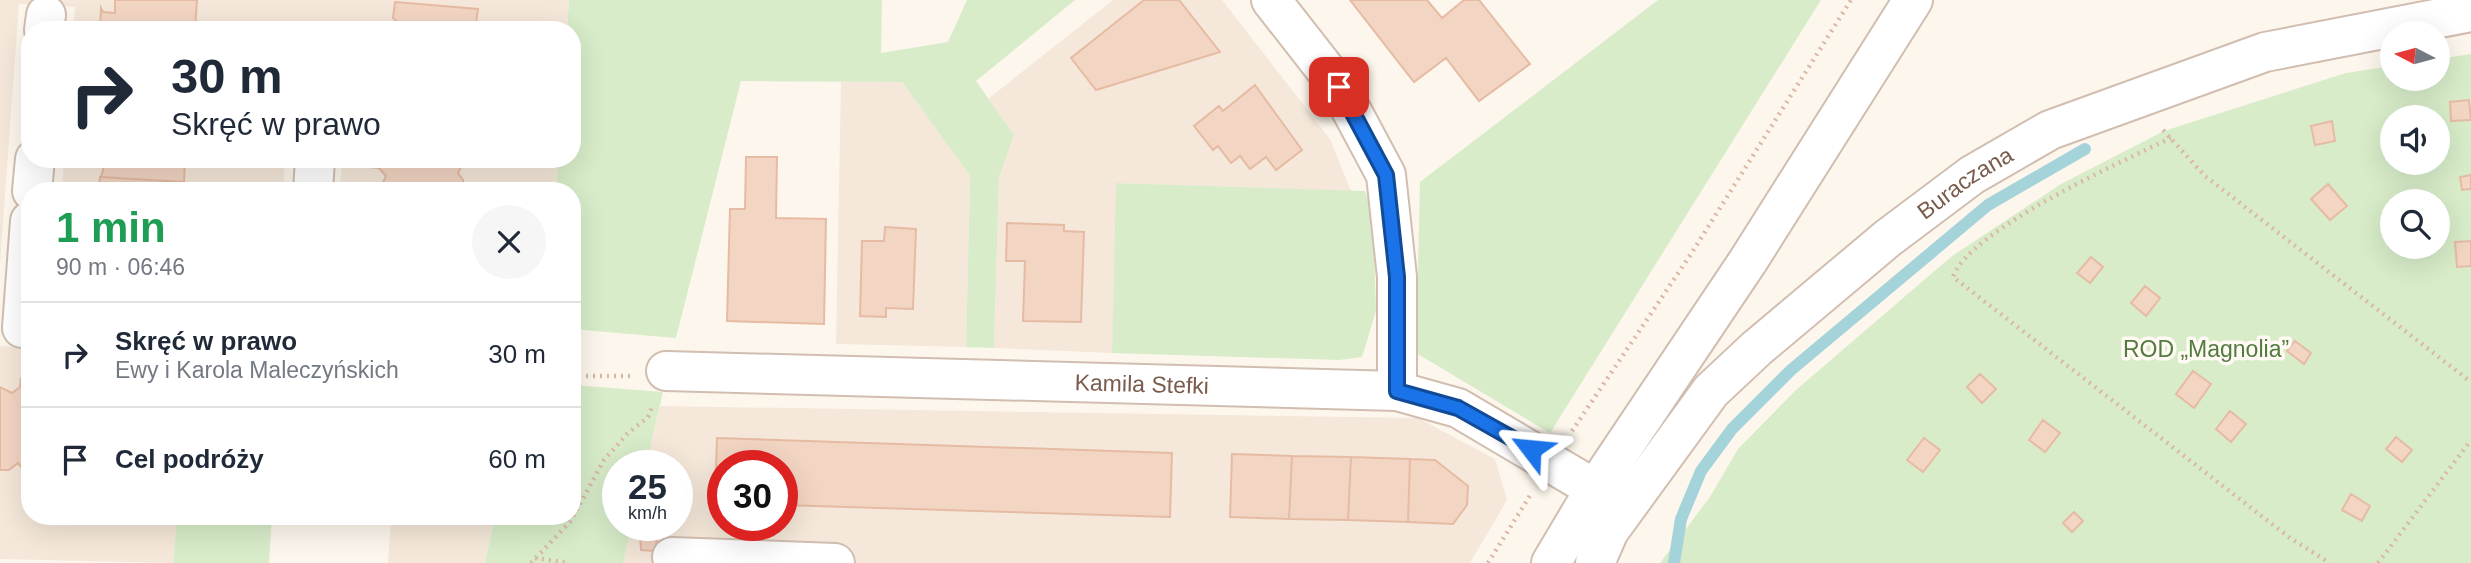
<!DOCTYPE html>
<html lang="pl">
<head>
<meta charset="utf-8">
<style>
  :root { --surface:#fff; --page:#f6f6f7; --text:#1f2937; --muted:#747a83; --line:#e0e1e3 }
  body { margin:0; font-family:Arial,sans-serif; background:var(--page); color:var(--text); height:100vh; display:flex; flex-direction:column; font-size:26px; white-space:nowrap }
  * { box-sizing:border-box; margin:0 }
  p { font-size:23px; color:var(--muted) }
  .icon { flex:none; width:38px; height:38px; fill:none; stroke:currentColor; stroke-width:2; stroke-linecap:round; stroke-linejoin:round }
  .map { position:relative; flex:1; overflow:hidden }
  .panel { position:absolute; left:21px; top:182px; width:560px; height:343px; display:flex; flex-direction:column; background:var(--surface); border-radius:28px; box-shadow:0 7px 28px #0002 }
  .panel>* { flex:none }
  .guide { position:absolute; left:21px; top:21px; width:560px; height:147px; border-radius:28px; box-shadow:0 7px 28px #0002; background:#fff; color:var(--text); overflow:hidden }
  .needle { width:46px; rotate:276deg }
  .buttons { position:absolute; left:2380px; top:21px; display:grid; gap:14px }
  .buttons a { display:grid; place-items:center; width:70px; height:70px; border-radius:50%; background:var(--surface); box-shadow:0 7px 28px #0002; font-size:35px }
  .speed { position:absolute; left:602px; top:450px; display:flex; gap:14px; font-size:35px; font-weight:700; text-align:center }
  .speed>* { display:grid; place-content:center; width:91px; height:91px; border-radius:50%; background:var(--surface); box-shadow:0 7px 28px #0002; line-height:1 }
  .speed small { font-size:18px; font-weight:400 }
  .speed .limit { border:10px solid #d22; background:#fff; color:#111 }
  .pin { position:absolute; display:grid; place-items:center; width:60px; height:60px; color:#fff; margin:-30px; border-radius:14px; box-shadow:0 4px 10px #0006 }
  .me { position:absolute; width:77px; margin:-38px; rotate:299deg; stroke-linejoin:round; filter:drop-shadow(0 0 5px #0008) }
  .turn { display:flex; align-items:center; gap:24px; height:147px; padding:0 35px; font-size:32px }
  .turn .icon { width:91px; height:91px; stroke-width:2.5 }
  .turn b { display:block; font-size:49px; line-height:60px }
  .round { display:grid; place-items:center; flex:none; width:74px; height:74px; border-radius:37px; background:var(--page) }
  .overview { display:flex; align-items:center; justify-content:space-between; height:119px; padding:0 35px }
  h1 { font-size:42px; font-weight:800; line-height:52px; color:#1e9e55 }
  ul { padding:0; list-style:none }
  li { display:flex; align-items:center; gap:21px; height:105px; padding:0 35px; border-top:2px solid var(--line) }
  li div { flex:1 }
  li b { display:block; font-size:26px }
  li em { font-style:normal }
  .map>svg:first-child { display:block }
  .residential { fill:#f5e8da; fill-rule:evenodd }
  .green { fill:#d8ecc9; fill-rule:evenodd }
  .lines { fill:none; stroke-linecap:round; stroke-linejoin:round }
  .stream { stroke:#a5d3da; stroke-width:12 }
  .building { fill:#f3d5c3; stroke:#e6bba3; stroke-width:2 }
  .minor-casing { stroke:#d1beb0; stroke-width:42 }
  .path { stroke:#d9b8a5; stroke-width:4.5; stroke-dasharray:2 5; stroke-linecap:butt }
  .minor { stroke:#fff; stroke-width:38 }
  .route-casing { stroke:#114b97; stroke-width:18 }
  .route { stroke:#1a73e8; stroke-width:12 }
  .labels { text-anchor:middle; stroke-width:7; stroke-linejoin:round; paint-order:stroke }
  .street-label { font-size:23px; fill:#7a5c4d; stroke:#fffaf3 }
  .park-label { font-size:23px; fill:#537a41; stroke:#fffaf3 }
</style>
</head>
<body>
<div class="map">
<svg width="2471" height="563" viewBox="0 0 2471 563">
  <rect width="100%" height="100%" fill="#fdf6ec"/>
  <path class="residential" d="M0,0H569L567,30H352V26L294,23L293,30H81L73,29L75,7L19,4L0,264Z
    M1113,0H1222L1330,139L1351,191L1117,183L1112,353L994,348L999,178L1014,135L988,99Z
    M841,82H902L970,176L966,347L836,344Z
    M64,159H285L283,191H62Z
    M342,159H558L556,191H340Z
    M0,346L30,348V516H177L173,563L0,559Z
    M660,406L1418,418L1495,459L1507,500L1470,563H623L632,525H677V466L646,465ZM723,466H782V525H723Z
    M391,516H495L485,563H388Z"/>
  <path class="green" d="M569,0H882L881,53L948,42L967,0H1075L976,81L1014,135L999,178L994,348L966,347L970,176L902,82L741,81L676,338L572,329V191H556L558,159H572V30H567Z
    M1658,0H1821L1550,433L1416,353L1420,182Z
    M2471,54V563H1660L1710,497L1738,449L1796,390L1952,256L2061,184L2164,131L2346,73L2392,66V79H2438V59ZM2392,117H2438V163H2392ZM2392,201H2438V247H2392Z
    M1116,183L1365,191L1373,216L1376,311L1362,357L1339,360L1112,353Z
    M572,385L663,392L646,465L618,466V525H632L623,563H485L495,516H572Z
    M177,516H272L269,563H173Z"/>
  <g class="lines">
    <path class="stream" d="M1674,563L1681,519L1701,471L1732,429L1791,370L1988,205L2085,149"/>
  </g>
  <path class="building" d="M115,0H197L195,30H100L101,8L103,12L115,13Z
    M1144,0H1179L1220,52L1096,90L1071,58Z
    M1350,0H1427L1442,18L1464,0H1479L1530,64L1479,101L1446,58L1414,82Z
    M395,2L478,9L475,30H394L401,25L393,18Z
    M1255,85L1302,150L1276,170L1266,157L1250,169L1240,156L1231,163L1218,146L1213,150L1194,126L1219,106L1223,111Z
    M2469,100L2471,120L2451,121L2450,102Z
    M2332,121L2335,141L2315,145L2311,126Z
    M746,157H777L776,218L826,219L824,324L727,321L730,209H745Z
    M106,159H185L184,182L101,177Z
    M371,159H465L458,173L463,180V191H379L386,176L379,168L370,167Z
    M2471,175V189L2462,190L2460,177Z
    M100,177H101L184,182L175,184V191H99Z
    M2328,184L2347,206L2330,220L2311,199Z
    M1007,223L1064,225V231L1084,232L1081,322L1023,321L1025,261H1006Z
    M885,227L916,229L913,309L886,308V317L860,316L862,241H884Z
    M2471,241V266L2457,267L2455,242Z
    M2091,257L2103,267L2090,283L2077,273Z
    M2145,286L2160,298L2146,316L2131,303Z
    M2295,341L2311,353L2304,364L2287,351Z
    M2193,371L2211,384L2194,408L2176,394Z
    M1980,374L1996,389L1982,403L1967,387Z
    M21,378H30V472L24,471L18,463L9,470H0V387L12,393L20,387Z
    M2230,411L2246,424L2231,442L2216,429Z
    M2043,420L2060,433L2045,452L2029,440Z
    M2396,437L2412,450L2402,462L2386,449Z
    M717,438L1172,453L1170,517L782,505V466H723V503H715Z
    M1924,438L1940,450L1923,472L1907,460Z
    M1232,454L1292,456L1289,519L1230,517Z
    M1292,456L1351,457L1348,520L1289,519Z
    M1351,457L1410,459L1408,522L1348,520Z
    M1410,459L1435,460L1468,486L1467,505L1453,524L1408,522Z
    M2351,494L2370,506L2362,521L2342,510Z
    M2074,512L2083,521L2072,532L2063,523Z
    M640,532L657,533L656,551L641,550Z"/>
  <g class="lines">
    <g class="minor-casing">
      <g id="minor">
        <path d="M1271,0L1339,87L1386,175L1397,277V391"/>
        <path d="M44,30L46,15"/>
        <path d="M32,191L35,159"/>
        <path d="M313,191L315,159"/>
        <path d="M22,328L30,221"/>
        <path id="s1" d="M666,371L1397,391L1458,408L1595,489"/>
        <path d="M672,557L835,563"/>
        <path d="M1551,563L1595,489L1748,261L1913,0"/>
        <path id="s2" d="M1595,563L1609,531L1711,391L1757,348L1888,238L1972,175L2050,130L2265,52L2471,12"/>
      </g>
    </g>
    <path class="path" d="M2163,130L2205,176L2471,382
      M2171,138C2123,161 1969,230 1953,277L2290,538L2330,563
      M572,376H631
      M1572,431L1691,254L1851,0
      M535,558L568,563
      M531,563L570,522L604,460L627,434L648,417L653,405
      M1488,563L1531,494
      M2378,563L2471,440"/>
    <use href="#minor" class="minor"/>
  </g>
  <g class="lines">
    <g class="route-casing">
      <path id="route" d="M1339,87L1386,175L1397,277V391L1458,408L1531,449"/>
    </g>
    <use href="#route" class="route"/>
  </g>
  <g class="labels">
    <g class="street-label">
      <text dy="8" stroke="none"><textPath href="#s2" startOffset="537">Buraczana</textPath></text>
      <text dy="8" stroke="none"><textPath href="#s1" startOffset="476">Kamila Stefki</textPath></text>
    </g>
    <g class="park-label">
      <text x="2206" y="357">ROD „Magnolia”</text>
    </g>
  </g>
</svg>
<div class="buttons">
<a><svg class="needle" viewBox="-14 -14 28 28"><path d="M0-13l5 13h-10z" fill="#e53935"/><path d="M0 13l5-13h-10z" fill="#747a83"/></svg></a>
<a><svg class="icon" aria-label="sound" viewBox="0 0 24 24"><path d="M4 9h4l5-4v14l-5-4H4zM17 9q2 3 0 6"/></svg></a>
<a><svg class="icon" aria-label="search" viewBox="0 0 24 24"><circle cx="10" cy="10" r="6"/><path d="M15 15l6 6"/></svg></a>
</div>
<div class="speed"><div>25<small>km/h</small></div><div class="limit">30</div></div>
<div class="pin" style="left:1339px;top:87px;background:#d93025"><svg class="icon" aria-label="arrive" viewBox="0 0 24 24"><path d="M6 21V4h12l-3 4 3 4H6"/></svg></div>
<svg class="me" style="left:1531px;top:449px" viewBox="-20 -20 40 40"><path d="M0-17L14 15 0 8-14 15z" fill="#1a73e8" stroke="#fff" stroke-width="4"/></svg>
<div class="guide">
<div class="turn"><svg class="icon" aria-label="right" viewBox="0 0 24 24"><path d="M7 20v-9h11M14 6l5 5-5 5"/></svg><div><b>30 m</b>Skręć w prawo</div></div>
</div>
<section class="panel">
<div class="overview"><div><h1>1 min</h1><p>90 m · 06:46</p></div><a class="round"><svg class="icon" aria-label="close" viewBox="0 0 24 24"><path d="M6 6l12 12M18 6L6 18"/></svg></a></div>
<ul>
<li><svg class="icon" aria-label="right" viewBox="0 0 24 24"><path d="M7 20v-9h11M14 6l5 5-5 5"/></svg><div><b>Skręć w prawo</b><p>Ewy i Karola Maleczyńskich</p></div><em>30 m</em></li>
<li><svg class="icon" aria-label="arrive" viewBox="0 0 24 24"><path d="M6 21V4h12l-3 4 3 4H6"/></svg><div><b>Cel podróży</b></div><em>60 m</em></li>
</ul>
</section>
</div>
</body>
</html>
